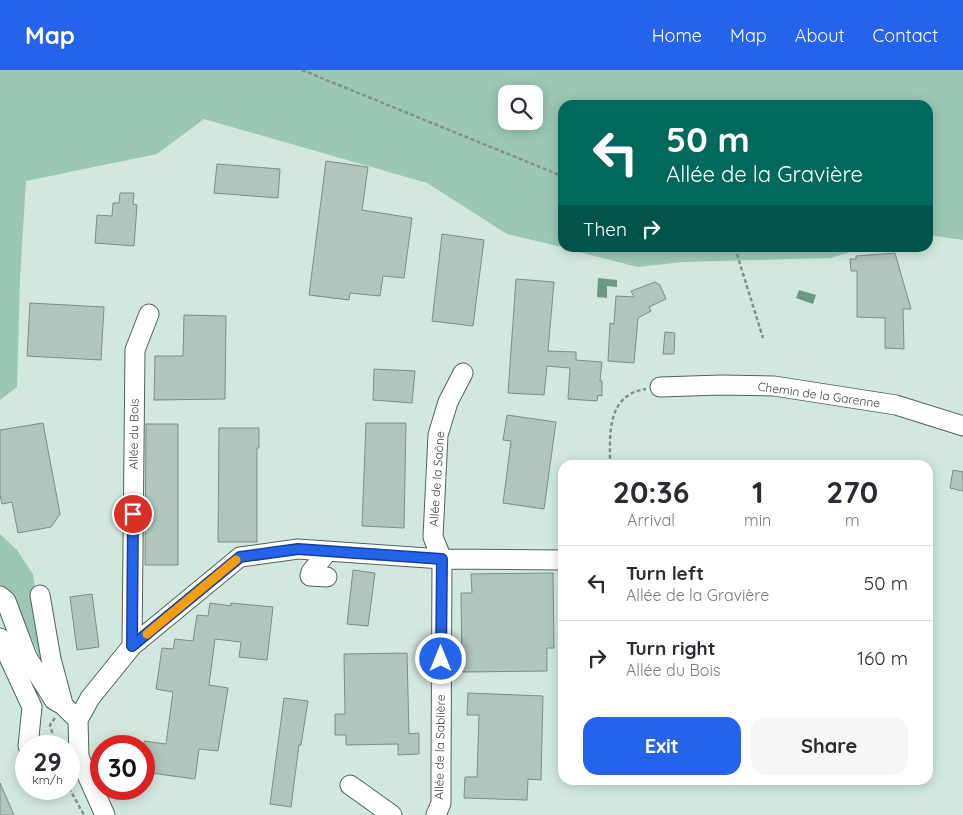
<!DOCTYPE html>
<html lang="en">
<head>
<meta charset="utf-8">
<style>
  :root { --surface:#fff; --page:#f7f7f7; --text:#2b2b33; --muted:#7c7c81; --line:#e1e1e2; --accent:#2563eb }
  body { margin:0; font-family:Quicksand,sans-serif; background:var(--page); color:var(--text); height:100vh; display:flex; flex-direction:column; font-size:19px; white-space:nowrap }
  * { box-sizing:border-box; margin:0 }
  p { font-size:16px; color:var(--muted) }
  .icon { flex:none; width:28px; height:28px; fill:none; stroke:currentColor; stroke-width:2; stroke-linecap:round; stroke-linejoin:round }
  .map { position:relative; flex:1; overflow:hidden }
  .panel { position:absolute; left:558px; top:390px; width:375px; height:325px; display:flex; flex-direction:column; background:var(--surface); border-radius:15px; box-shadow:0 2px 12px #0003 }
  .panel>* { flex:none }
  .guide { position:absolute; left:558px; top:30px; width:375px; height:152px; border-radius:15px; box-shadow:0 2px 12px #0003; background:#00695c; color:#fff; overflow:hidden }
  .buttons { position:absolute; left:498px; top:15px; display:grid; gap:10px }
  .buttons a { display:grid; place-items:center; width:45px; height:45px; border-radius:10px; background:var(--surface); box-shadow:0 2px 12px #0003; font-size:25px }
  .speed { position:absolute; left:15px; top:665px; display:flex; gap:10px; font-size:25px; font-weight:700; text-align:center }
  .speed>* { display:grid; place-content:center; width:65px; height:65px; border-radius:50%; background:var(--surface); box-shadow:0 2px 12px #0003; line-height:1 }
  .speed small { font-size:12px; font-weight:400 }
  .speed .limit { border:8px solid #d22; background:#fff; color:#111 }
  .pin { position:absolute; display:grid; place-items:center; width:42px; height:42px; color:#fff; margin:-21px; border:2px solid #fff; border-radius:50%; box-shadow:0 1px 5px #0007 }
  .me { position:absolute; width:55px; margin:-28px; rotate:0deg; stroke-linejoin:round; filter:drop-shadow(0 0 4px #0008) }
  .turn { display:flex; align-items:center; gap:18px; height:105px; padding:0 25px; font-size:22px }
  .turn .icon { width:65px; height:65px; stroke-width:2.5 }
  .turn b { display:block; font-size:35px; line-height:42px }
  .then { display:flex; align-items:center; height:48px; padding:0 25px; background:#0003; gap:10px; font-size:19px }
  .eta { display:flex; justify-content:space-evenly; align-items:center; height:85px; text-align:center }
  .eta b { font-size:30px; font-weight:800; line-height:35px }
  .action { display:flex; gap:10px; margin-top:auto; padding:10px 25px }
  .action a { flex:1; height:58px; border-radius:15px; background:var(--accent); color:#fff; font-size:20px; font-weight:800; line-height:58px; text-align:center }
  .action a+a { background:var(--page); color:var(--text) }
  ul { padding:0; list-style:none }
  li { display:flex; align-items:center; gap:15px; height:75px; padding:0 25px; border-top:1px solid var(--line) }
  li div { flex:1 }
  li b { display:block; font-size:19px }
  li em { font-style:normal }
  header { display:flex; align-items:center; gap:30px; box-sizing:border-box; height:70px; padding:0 25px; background:var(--accent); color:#fff }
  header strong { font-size:24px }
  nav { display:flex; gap:28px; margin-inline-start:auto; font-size:18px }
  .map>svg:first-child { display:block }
  .green { fill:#9bc7b5; fill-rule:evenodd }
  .water { fill:#6c9886 }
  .building { fill:#b0c5bc; stroke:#7a8e86 }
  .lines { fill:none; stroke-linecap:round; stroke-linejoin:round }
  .minor-casing { stroke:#50635b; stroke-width:21 }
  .path { stroke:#82928b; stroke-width:2.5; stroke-dasharray:4 2.5; stroke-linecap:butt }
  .minor { stroke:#fff; stroke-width:19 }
  .route-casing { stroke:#184099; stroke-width:12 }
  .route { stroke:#2563eb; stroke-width:9 }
  .slow { stroke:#f59e0b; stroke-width:9 }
  .labels { text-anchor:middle; stroke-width:4; stroke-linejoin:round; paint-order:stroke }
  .street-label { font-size:12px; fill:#363f3b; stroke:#fff }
</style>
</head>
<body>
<header>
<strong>Map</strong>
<nav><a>Home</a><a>Map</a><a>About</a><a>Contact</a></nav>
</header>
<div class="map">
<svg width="963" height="745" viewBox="0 0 963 745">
  <rect width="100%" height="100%" fill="#d2e8de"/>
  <path class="green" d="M0,0H963V170L928,165V35H562V177L507,164L427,113L204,49L157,84L26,111L20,209L17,317L0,330ZM506,24H534V51H506Z
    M563,178H863L831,188L683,192L638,197Z
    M0,464L17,480L33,504L49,608L14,529L0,516Z"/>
  <path class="water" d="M598,208L617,210V217L607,216V228L597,227Z
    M799,220L816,225L813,234L796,228Z"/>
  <path class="building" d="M326,91L368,97L362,140L412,148L404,208L383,206L380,226L350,223L349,230L309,225Z
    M217,94L280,99L278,128L214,123Z
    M120,123H134L133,134L137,135L134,176L95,173L97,145L112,146L113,133H119Z
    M442,164L484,170L473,256L432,251Z
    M895,183L911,239H903L904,279L885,278V248L857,247V201H851L850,189H856V186Z
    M516,209L554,212L548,281L576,282V290L602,292L600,311H602V326L598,325L597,331L568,329L570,298L547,296L544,325L508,323Z
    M655,212L660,215L666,229L649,237L651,241L638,248L634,293L608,291L610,253L614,254L616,226L634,227L631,221Z
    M30,233L104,237L101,290L27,286Z
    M184,245L226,246L225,329L154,330L155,286H183Z
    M665,262L675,263L674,284H663Z
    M374,299L415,301L412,333L373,330Z
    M507,345L556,352L544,439L503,433L511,371L503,370Z
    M43,353L60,444L51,457L18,463L12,432L2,434L0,425V360Z
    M366,353H406L404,458L362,456Z
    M146,354H178V495H145Z
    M219,358H259V378H257V472H218Z
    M953,400L963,402V421L950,418Z
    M353,500L375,503L368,556L347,554Z
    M553,503L554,578H547V601L462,602L461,523H472L471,504Z
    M92,524L99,577L77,580L70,527Z
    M210,533L231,536V533L273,537L267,590L239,587L241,572L215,569L209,615L228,618L218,681L199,679L195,709L144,702V671L166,674L173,622L156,619L162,578L173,579L175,569L193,571L197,545L208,546Z
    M407,583L409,664L419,663V684L398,685V674L346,675V665H335V644H345L344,584Z
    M468,623L543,626L541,710L528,709L527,730L464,728L465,707H477L479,645H467Z
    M284,628L308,631L301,675H299L291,737L270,734Z
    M0,713L14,745H0Z"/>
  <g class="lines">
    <g class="minor-casing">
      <path id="minor" d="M660,317L721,315L774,316L896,335L963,356
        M327,507L310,506L311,502L328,481
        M40,525L51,589L63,634
        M0,526L6,531L27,587L54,630L63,635L78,650
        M0,568L32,637L28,676
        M132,576L135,280L149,244
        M350,715L392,745
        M105,745L79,687L78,650L90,628L132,576L240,487L298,479L442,489L562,490
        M436,745L441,733V701L442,489L433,467L438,365L448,332L463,303"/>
    </g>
    <path class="path" d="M302,0L562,106
      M735,178L763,268
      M610,395C610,365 606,325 646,319
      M55,648L50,655L56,676
      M69,718L84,745"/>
    <use href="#minor" class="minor"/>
  </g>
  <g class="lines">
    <g class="route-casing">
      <path id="route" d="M133,444L132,576L240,487L298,479L442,489L441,589"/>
    </g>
    <use href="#route" class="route"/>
    <path class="slow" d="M147,564L236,490"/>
  </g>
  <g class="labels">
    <g class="street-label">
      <text transform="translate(819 325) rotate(8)" y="4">Chemin de la Garenne</text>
      <text transform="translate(134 364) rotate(-89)" y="4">Allée du Bois</text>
      <text transform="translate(437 409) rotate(-86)" y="4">Allée de la Saône</text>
      <text transform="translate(440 677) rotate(-89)" y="4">Allée de la Sablière</text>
    </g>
  </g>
</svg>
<div class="buttons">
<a><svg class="icon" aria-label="search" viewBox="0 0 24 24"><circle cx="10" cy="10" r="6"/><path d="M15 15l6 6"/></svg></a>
</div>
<div class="speed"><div>29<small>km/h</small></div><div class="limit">30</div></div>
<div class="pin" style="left:133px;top:444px;background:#d93025"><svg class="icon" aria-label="arrive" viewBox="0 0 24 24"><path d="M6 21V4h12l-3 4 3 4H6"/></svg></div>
<svg class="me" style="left:441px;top:589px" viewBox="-20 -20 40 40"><circle r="17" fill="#2563eb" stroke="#fff" stroke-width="3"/><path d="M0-11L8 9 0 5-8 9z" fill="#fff"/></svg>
<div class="guide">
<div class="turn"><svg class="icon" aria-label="left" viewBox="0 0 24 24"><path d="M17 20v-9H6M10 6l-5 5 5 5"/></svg><div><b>50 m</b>Allée de la Gravière</div></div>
<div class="then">Then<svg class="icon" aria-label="right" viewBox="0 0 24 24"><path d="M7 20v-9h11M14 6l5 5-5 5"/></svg></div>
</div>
<section class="panel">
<div class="eta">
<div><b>20:36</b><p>Arrival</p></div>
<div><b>1</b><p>min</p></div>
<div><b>270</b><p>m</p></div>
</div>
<ul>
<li><svg class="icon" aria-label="left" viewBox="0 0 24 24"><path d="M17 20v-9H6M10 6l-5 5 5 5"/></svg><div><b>Turn left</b><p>Allée de la Gravière</p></div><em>50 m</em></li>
<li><svg class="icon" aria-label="right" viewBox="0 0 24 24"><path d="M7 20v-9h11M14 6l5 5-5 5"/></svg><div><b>Turn right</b><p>Allée du Bois</p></div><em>160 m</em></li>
</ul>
<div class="action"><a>Exit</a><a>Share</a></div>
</section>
</div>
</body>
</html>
